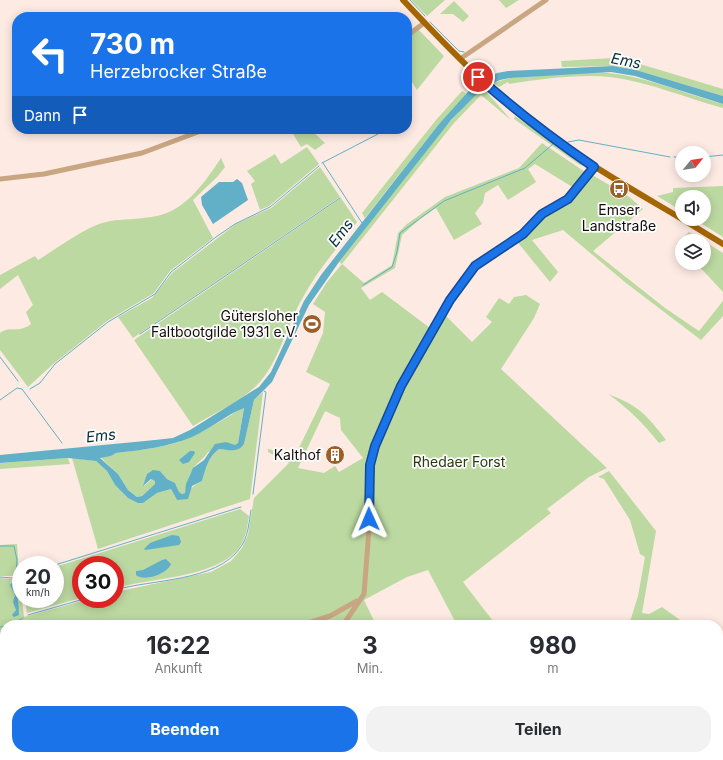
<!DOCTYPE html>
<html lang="de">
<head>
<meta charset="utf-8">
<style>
  :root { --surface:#fff; --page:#f2f2f3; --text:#2b2b33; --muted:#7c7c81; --accent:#1a73e8 }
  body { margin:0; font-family:Inter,sans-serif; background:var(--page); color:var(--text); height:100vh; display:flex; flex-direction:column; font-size:15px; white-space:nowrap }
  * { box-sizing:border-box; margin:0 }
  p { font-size:13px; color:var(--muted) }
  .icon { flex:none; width:22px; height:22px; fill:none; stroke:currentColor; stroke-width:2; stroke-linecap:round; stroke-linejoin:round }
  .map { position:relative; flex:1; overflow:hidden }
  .panel { position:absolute; left:0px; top:620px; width:723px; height:140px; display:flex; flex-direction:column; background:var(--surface); border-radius:16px 16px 0 0; box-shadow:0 2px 10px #0003 }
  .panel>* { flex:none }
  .top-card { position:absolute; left:12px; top:12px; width:400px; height:122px; border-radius:16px; box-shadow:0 2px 10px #0003; background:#1a73e8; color:#fff; overflow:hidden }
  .needle { width:26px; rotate:60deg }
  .tools { position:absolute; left:675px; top:146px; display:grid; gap:8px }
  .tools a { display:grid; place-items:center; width:36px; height:36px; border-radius:50%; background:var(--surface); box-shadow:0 2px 10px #0003; font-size:20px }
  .speed { position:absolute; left:12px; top:556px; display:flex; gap:8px; font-size:20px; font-weight:700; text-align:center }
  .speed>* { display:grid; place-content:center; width:52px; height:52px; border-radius:50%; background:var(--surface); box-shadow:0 2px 10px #0003; line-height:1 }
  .speed small { font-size:10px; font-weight:400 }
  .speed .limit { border:6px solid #d22; background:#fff; color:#111 }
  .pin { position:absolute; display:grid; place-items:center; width:34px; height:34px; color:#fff; margin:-17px; border:2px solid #fff; border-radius:50%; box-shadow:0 1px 4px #0007 }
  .me { position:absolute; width:44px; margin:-22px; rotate:359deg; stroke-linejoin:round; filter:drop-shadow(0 0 3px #0008) }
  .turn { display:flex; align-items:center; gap:14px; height:84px; padding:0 12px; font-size:18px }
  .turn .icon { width:52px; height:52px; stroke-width:2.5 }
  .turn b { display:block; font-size:28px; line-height:34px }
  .then { display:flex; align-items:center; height:38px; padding:0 12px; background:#0003; gap:8px; font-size:15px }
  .eta { display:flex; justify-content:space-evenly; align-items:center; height:68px; text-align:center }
  .eta b { font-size:24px; font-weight:700; line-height:28px }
  .action { display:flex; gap:8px; margin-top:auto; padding:8px 12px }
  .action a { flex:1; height:46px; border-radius:16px; background:var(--accent); color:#fff; font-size:16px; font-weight:700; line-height:46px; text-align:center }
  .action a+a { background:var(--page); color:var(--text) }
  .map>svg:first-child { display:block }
  .green { fill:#bcd9a1; fill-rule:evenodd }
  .water { fill:#61b0c7; fill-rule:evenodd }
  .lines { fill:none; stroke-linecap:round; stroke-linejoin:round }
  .stream { stroke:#61b0c7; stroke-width:1 }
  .minor { stroke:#c8a681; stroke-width:5 }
  .major { stroke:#a46603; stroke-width:6 }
  .route-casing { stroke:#114b97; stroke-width:10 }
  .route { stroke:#1a73e8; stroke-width:7 }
  .labels { text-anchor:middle; stroke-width:3.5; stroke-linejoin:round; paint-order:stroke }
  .poi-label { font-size:14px; fill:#150d0a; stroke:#fcfcfc; text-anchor:end }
  .park-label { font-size:14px; fill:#283a11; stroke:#fcfcfc }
  .water-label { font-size:15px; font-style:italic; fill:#072f39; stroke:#fcfcfc }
</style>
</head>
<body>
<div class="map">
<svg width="723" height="760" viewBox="0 0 723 760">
  <rect width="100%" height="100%" fill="#fdeae3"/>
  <path class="green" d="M411,0H445L427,16Z
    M499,0H519L506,8Z
    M454,1L469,16L463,22L453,14H440Z
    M419,30L444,56L417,90L407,74V39Z
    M613,58L630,61L723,89V96L636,70L613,66L562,67L561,61Z
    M591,72C637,72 679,92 723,104V108C686,98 649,82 610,77C579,74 540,79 509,84L508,82L499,87L493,83L510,78Z
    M483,88L511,120L481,95L454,123L342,264L364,283L392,265L398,233L407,224L445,197L519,168L542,143L585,172L574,188L535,164L528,169L536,182L508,200L498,185L485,193L483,203L475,213L482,224L454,240L436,208L420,219L402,235L395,268L361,288L370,300L382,292L434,331L444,314L472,342L492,322L486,317L499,298L509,304L514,297L526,295L540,304L534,318L501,369L607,468L589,477L547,509L551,513L463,582L496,625H457L428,570L407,577L364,600L376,625H5V755H618L621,758L617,760H0V578L13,579L19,577L24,617L89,599H115V592L211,572L231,561L242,548L248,535L254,498L289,463L268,452V449L295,456L330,384L306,372L323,333L325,312L313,304L327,282L342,264L339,262C385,203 428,139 483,88ZM325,411L340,418L341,430L363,458L339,472L335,466L324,473L298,468Z
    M462,91L467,94L439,124L365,218L362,213L436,120Z
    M515,116L586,166L580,165L514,119Z
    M290,129H310L325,143L315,150L307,144L301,147Z
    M307,147L319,164L269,206L260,210L251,184L255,181L247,171L275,154L281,164Z
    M221,158L225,167L218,176L193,200L213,238L170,271L154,293L107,321L52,365L28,387L0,350V333C10,325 18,334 31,324L26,312L33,305L18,275L0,289V275L35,256L38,260C56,249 83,229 102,223C119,218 139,220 157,216C186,210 205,182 221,158Z
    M320,167L340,197L133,338L118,317L152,298L172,273L236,224L271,208Z
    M594,176L628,196L643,209L593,251L665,308L699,331L723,301V316L701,340L626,283L563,230L532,240L558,272L550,282L519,244V239L543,215L569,201L590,177Z
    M723,186V237L694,219H704V197H682V211L657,196L673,192V188Z
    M341,198L357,222C338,247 317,271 302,299C288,323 277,366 257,385C240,402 214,413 193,426L134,340Z
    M689,232L704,241H682V250L676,244Z
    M704,241L723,253V292L696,263H704Z
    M263,392L250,499L98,549L72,458L96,461L107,471L115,485L128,498L143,503L157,493L171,489L177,500C187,493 192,486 202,481C206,468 208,457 219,449L227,450L244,444L254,400Z
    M608,394C639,406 646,414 666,440L659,443C644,424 628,408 608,394Z
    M244,407L238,443L235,445L208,452C204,459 195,464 193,469C188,477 187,484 185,493L182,494L179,492L175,483L167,479L160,471L147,474L144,486L152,479L155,481V484L142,496L137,497L128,490L118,474L100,457L111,456L116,453C136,450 156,449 175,443C199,436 222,420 244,407Z
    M68,458L70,464L0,469V463Z
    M609,471L656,531L642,613L649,614L662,607L687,625H629L638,596L645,557L640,554L630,520L604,479L598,477Z
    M240,509L249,516C247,527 246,539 239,548C216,578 150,578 115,588V565H81V598L27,613L25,599H55V567Z
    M17,544L19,572L16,573V576H0V545Z"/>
  <path class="water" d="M613,66L636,70L723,96V104L635,76L611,72L510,78L500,80L483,88L451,120L339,262L309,305L272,382L254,400L244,444C238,453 229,450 219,449C208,457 206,468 202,481L192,486L188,499L177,500L171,489L157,493L143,503H138L128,498L115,485L107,471L96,461L68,458L0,463V455L155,440L173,438L190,430L259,387L271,372L304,301L321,275L439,124L476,83L497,73L508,71ZM244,408L238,443L235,445L226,442L215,444L204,460L193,468L186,484L185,493L182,494L179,492L175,483L167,479L160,471L153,470L147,474L143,486L151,479L155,481V484L142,496L137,497L128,490L118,474L100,458L111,456L116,453C142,450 168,447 192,437C210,429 226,415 244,408Z
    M237,179L242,183L248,200L213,224L202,205L201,197L219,182H233Z
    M190,451H194L195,453L189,462L183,464L179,460Z
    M172,535L179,536L181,542L179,545L145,550L144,549L150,543Z
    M166,559L171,564C167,574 145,582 136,575V571L143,570L162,560Z
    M13,582L16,585C17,595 19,605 19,615L14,617L12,615L16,610L13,602L15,595L10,585Z"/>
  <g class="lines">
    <path class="stream" d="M410,0L425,16
      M430,22L459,51L464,52
      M568,142L579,140L670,157
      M674,157H682
      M704,157L723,155
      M322,163L378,134
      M323,163L362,223
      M363,285L392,267L397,252L400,233L444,201L525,168L553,144
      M140,334L340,198
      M0,357L18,381
      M30,389L40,383L55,364L108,322L155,294L171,272L216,237L235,224L270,207L319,166
      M0,400L17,388L22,389L62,443
      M253,494L266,392L264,391
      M0,546H14L17,560L16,572
      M55,565L241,507
      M0,577L12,578L18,577
      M115,590C152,579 216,582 240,548C248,538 249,523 251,510
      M28,615L84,599
      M9,625L23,618
      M0,627L5,626"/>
    <path class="minor" d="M407,36L424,23
      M460,59L546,0
      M0,179L44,174L142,153L206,129
      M302,625L330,616L357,601
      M343,625L364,594L369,529L370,465L375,446L401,386L450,300L475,266L523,234L542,213L568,199L594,167
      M0,677L5,676
      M254,760L257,755"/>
    <path class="major" d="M403,0C450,50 497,99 553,139C594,168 638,193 682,219
      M682,219L723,244"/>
  </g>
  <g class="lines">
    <g class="route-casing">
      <path id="route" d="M369,519L370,465L375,446L401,386L450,300L475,266L523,234L542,214L568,199L594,167C553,139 515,110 478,77"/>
    </g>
    <use href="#route" class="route"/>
  </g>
  <defs>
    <g id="bus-disc" transform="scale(1)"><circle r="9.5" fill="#9d5d27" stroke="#fcfcfc"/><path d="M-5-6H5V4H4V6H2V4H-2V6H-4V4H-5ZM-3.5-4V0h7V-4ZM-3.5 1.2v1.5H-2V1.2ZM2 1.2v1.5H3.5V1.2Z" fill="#fff"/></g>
    <g id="stadium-disc" transform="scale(1)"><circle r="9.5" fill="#9d5d27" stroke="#fcfcfc"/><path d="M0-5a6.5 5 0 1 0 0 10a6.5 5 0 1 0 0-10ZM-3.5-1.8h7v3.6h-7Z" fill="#fff"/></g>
    <g id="building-disc" transform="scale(1)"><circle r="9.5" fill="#9d5d27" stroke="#fcfcfc"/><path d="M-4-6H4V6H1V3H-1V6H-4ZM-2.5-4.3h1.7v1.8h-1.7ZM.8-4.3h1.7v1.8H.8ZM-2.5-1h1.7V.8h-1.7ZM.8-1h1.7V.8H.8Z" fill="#fff"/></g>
  </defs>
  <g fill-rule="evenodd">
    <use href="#bus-disc" x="619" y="189"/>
    <use href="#stadium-disc" x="312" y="324"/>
    <use href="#building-disc" x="335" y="455"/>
  </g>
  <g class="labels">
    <g class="poi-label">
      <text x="619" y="215" text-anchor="middle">Emser<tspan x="619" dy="16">Landstraße</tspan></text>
      <text x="298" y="321">Gütersloher<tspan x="298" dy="16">Faltbootgilde 1931 e.V.</tspan></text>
      <text x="321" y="460">Kalthof</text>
    </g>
    <g class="park-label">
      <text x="459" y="467">Rhedaer Forst</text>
    </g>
    <g class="water-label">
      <text transform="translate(626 61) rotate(11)" y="5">Ems</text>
      <text transform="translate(341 233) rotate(-52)" y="5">Ems</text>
      <text transform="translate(101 436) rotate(-6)" y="5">Ems</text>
    </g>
  </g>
</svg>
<div class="tools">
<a><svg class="needle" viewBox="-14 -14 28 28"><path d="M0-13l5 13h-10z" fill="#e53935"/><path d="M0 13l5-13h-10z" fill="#7c7c81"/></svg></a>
<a><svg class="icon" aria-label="sound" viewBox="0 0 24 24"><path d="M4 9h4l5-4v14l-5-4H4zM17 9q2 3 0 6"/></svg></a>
<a><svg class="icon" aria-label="layers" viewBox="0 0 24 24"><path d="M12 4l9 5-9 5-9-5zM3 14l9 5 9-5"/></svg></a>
</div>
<div class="speed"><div>20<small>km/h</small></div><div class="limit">30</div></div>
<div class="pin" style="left:478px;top:77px;background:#d93025"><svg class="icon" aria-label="arrive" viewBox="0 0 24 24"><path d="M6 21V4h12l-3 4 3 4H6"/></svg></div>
<svg class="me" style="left:369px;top:519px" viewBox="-20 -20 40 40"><path d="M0-17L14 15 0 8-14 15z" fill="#1a73e8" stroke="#fff" stroke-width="4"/></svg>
<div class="top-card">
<div class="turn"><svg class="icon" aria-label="left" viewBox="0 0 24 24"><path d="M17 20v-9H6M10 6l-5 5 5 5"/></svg><div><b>730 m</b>Herzebrocker Straße</div></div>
<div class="then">Dann<svg class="icon" aria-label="arrive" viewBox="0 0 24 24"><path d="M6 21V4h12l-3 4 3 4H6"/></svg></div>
</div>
<section class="panel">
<div class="eta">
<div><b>16:22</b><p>Ankunft</p></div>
<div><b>3</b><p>Min.</p></div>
<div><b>980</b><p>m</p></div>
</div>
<div class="action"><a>Beenden</a><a>Teilen</a></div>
</section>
</div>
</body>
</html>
